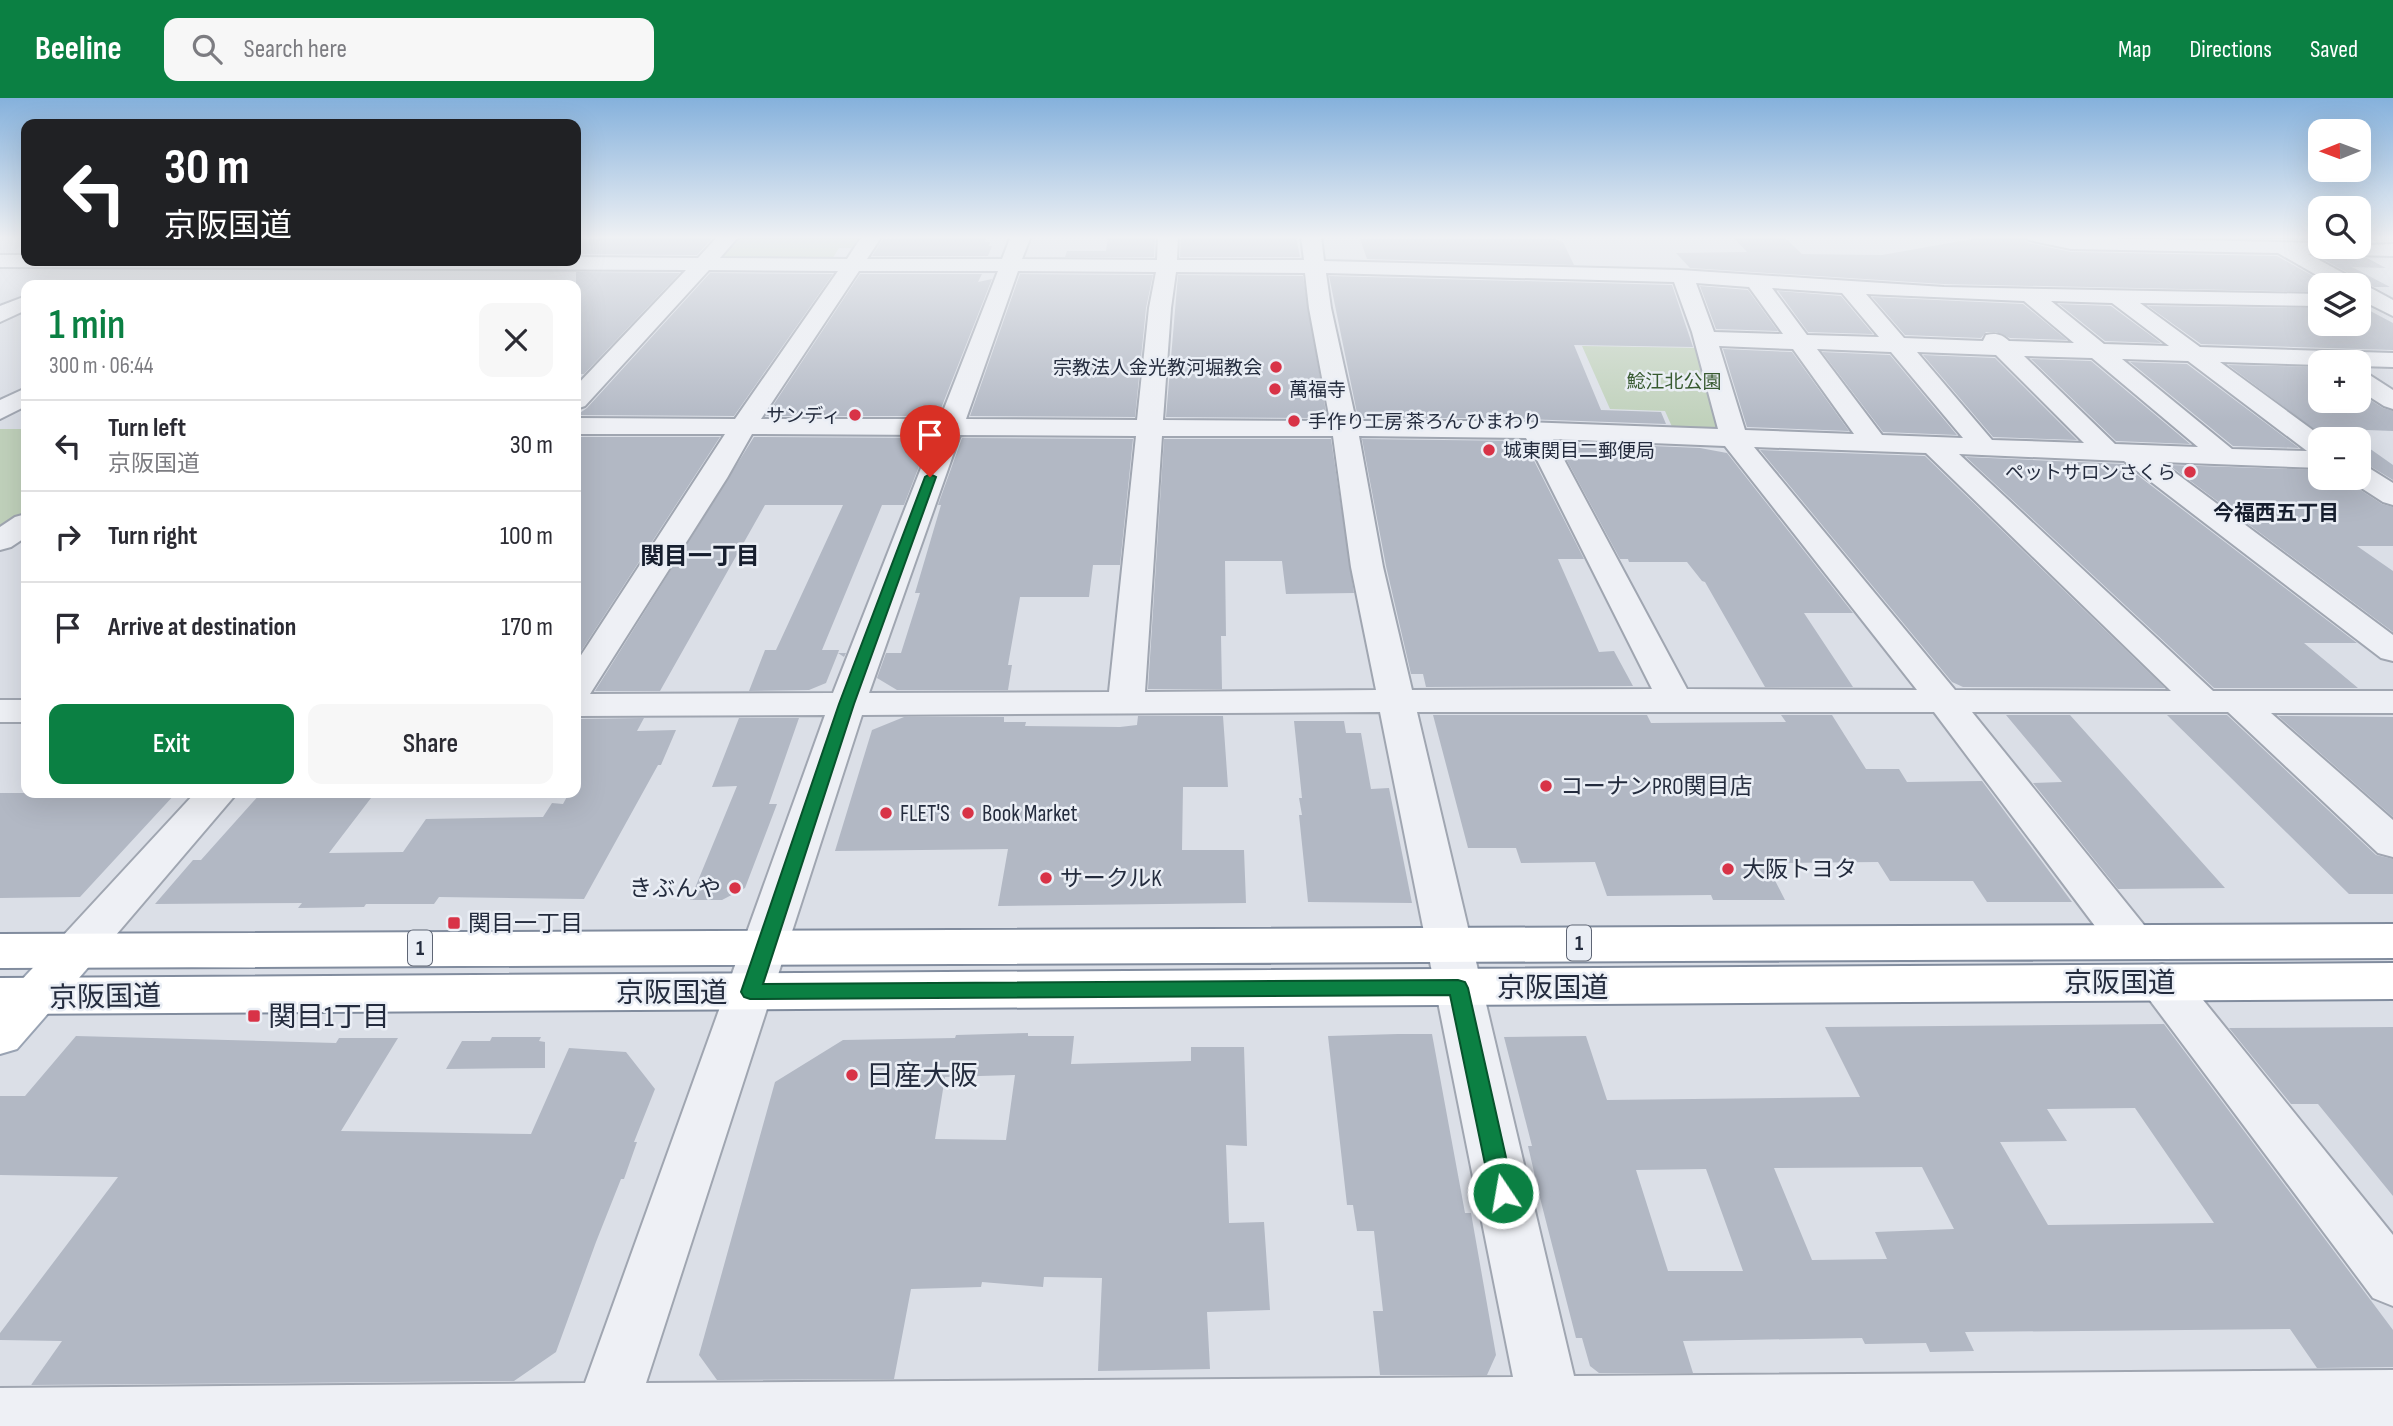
<!DOCTYPE html>
<html lang="en">
<head>
<meta charset="utf-8">
<style>
  :root { --surface:#fff; --page:#f7f7f7; --text:#2b2b33; --muted:#7c7c81; --line:#e1e1e2; --accent:#0b8043 }
  body { margin:0; font-family:"Sofia Sans Condensed","Noto Sans JP",sans-serif; background:var(--page); color:var(--text); height:100vh; display:flex; flex-direction:column; font-size:26px; white-space:nowrap }
  * { box-sizing:border-box; margin:0 }
  p { font-size:23px; color:var(--muted) }
  .icon { flex:none; width:38px; height:38px; fill:none; stroke:currentColor; stroke-width:2; stroke-linecap:round; stroke-linejoin:round }
  .map { position:relative; flex:1; overflow:hidden }
  .side { position:absolute; left:21px; top:182px; width:560px; height:518px; display:flex; flex-direction:column; background:var(--surface); border-radius:14px; box-shadow:0 7px 28px #0002 }
  .side>* { flex:none }
  .guide { position:absolute; left:21px; top:21px; width:560px; height:147px; border-radius:14px; box-shadow:0 7px 28px #0002; background:#202124; color:#fff; overflow:hidden }
  .needle { width:46px; rotate:269deg }
  .fabs { position:absolute; left:2308px; top:21px; display:grid; gap:14px }
  .fabs a { display:grid; place-items:center; width:63px; height:63px; border-radius:14px; background:var(--surface); box-shadow:0 7px 28px #0002; font-size:35px }
  .pin { position:absolute; display:grid; place-items:center; width:60px; height:60px; color:#fff; margin:-72px -30px; border-radius:50% 50% 50% 0; rotate:-45deg; box-shadow:0 0 7px #0007 }
  .pin .icon { rotate:45deg }
  .me { position:absolute; width:77px; margin:-38px; rotate:348deg; stroke-linejoin:round; filter:drop-shadow(0 0 5px #0008) }
  .turn { display:flex; align-items:center; gap:24px; height:147px; padding:0 28px; font-size:32px }
  .turn .icon { width:91px; height:91px; stroke-width:2.5 }
  .turn b { display:block; font-size:49px; line-height:60px }
  .round { display:grid; place-items:center; flex:none; width:74px; height:74px; border-radius:14px; background:var(--page) }
  .head { display:flex; align-items:center; justify-content:space-between; height:119px; padding:0 28px }
  h1 { font-size:42px; font-weight:600; line-height:52px; color:var(--accent) }
  .button { display:flex; gap:14px; margin-top:auto; padding:14px 28px }
  .button a { flex:1; height:80px; border-radius:14px; background:var(--accent); color:#fff; font-size:28px; font-weight:600; line-height:80px; text-align:center }
  .button a+a { background:var(--page); color:var(--text) }
  ul { padding:0; list-style:none }
  li { display:flex; align-items:center; gap:21px; height:91px; padding:0 28px; border-top:2px solid var(--line) }
  li div { flex:1 }
  li b { display:block; font-size:26px }
  li em { font-style:normal }
  header { display:flex; align-items:center; gap:42px; box-sizing:border-box; height:98px; padding:0 35px; background:var(--accent); color:#fff }
  header strong { font-size:33px }
  nav { display:flex; gap:38px; margin-inline-start:auto; font-size:24px }
  .search { width:490px; height:63px; background:var(--page); display:flex; align-items:center; gap:18px; box-sizing:border-box; padding:0 24px; border-radius:14px; color:var(--muted); font-size:26px }
  .map>svg:first-child { display:block }
  .green { fill:#c0d1bb }
  .building { fill:#b2b8c4; fill-rule:evenodd }
  .lines { fill:none; stroke-linecap:round; stroke-linejoin:round }
  .street-casing { stroke:#a0a6b1; stroke-width:4 }
  .primary-casing { stroke:#99a3b3; stroke-width:4 }
  .highway-casing { stroke:#818c9e; stroke-width:4 }
  .street { fill:#eef0f5; fill-rule:evenodd }
  .primary { fill:#fff; fill-rule:evenodd }
  .highway { fill:#fff; fill-rule:evenodd }
  .route { fill:#0b8043; stroke:#07532c; stroke-width:2 }
  .poi-dot { fill:#d83347; stroke:#eaeef5; stroke-width:2.5 }
  .labels { text-anchor:middle; stroke-width:5; stroke-linejoin:round; paint-order:stroke }
  .far-poi-label { font-size:19px; fill:#242c3e; stroke:#eaeef5; text-anchor:end }
  .far-park-label { font-size:19px; fill:#375a30; stroke:#eaeef5 }
  .far-neighbourhood-label { font-size:21px; font-weight:bold; fill:#161e2e; stroke:#eaeef5 }
  .shield { fill:#eaeef5; stroke:#5f6675; stroke-width:2 }
  .shield-label { font-size:21px; font-weight:bold; fill:#242c3e }
  .poi-label { font-size:23px; fill:#242c3e; stroke:#eaeef5; text-anchor:start }
  .neighbourhood-label { font-size:24px; font-weight:bold; fill:#161e2e; stroke:#eaeef5 }
  .near-street-label { font-size:28px; fill:#242c3e; stroke:#eaeef5 }
  .near-poi-label { font-size:28px; fill:#242c3e; stroke:#eaeef5; text-anchor:start }
</style>
</head>
<body>
<header>
<strong>Beeline</strong>
<div class="search"><svg class="icon" aria-label="search" viewBox="0 0 24 24"><circle cx="10" cy="10" r="6"/><path d="M15 15l6 6"/></svg>Search here</div>
<nav><a>Map</a><a>Directions</a><a>Saved</a></nav>
</header>
<div class="map">
<svg width="2393" height="1328" viewBox="0 0 2393 1328">
  <rect width="100%" height="100%" fill="#dbdfe7"/>
  <path class="green" d="M738,138H863L855,150H839L831,163H723L719,159Z
    M1582,248L1700,250L1721,330L1714,333L1673,331L1665,313L1610,311Z
    M0,331H26V413L0,431Z"/>
  <path class="building" d="M601,138H714L697,157L576,156V141H599Z
    M1108,138H1155L1154,159H1065L1067,153H1106Z
    M1181,138H1296L1300,159H1180Z
    M1732,138H1783L1802,156L1882,157L1989,138H2023L2028,145L2071,154L2277,158L2329,187H2320V194L1944,186L1690,170L1676,155L1747,154Z
    M2141,138H2320V143V142Z
    M986,140L985,144H990L989,148H992L988,158H872L883,141Z
    M1360,141H1555L1563,144L1574,167L1367,161Z
    M2319,159L2367,160L2386,170L2352,169L2390,189H2374Z
    M576,174L680,175L584,276H576Z
    M710,175L833,176L734,318L577,317L587,310Z
    M860,176H982L978,184L992,181L938,318H766Z
    M1020,176L1153,177L1146,210L1135,319L970,318Z
    M1178,177L1303,178L1327,320L1166,319Z
    M1329,178L1672,187L1693,249L1574,247L1601,312L1661,314L1666,326L1497,320H1358Z
    M1700,188L1748,192L1778,233L1716,231Z
    M1778,193L1841,198L1873,236L1808,234Z
    M1872,199L2023,206L2067,242L2010,240L1996,234H1986L1981,240L1905,237Z
    M2059,206L2111,208L2161,245L2105,243Z
    M2359,207L2393,225V252L2201,246L2148,208L2320,210V226H2359Z
    M1723,251L1792,254L1849,333L1747,329Z
    M1822,254L1890,257L1957,337L1883,334Z
    M1923,257L1995,260L2077,342L1993,339Z
    M2031,261L2091,263L2190,346L2116,343Z
    M2130,264L2187,266L2299,350L2233,348Z
    M2228,267L2320,269V303H2359V295L2383,310L2393,313V333L2342,331L2357,341H2327Z
    M576,339H720L576,561Z
    M754,339L930,340L904,407H882L822,552H839L838,555H846L844,559L838,555L826,585L809,592L749,593L765,552H776L843,407H765L660,593H595Z
    M962,340L1133,341L1120,467H1093L1089,499H1020L1008,567H1012L1008,592H897L877,580L886,555H901L920,495H915L941,407H938Z
    M1164,341H1331L1354,495L1286,496L1282,463H1225L1226,538H1221L1222,591H1148Z
    M1362,341L1524,343L1584,461H1558L1599,554L1614,553L1633,588L1426,589L1423,576H1411L1386,468Z
    M2359,343L2393,367V382L2370,368L2359,366Z
    M1557,344L1700,350L1727,355L1853,515H1804L1853,589H1765L1705,484L1702,483L1687,464H1629L1628,461H1620Z
    M1760,352L1925,358L2165,590L1963,589L1952,584Z
    M1966,359L2123,366L2357,545H2304L2358,590H2214Z
    M2169,367L2320,372V380H2345L2348,384L2382,406L2393,409V448H2357L2393,473V534Z
    M1433,617H1647L1651,625L1786,624L1781,617H1832L1866,671H1899L1907,684L1982,683L2072,804H1987L1973,783H1890L1878,764L1766,765L1785,802H1713L1711,797L1607,798L1595,764L1521,765L1516,750H1468Z
    M2006,617H2070L2225,790L2118,791L2033,685L2062,684Z
    M2167,617H2227L2376,757L2393,761V796H2349Z
    M1138,618H1223L1228,689H1183L1182,752H1244L1246,805L998,808L1008,751L835,753L872,632L904,619H1004V624H1026L1025,628L1120,629L1137,627Z
    M2278,618L2393,619V719Z
    M644,620L637,633L676,632L661,667H658L584,801L439,799L434,806H366L364,809L298,810L302,805L155,806L193,762H201L261,695H348L345,699L371,700L329,755L403,754L426,721L543,719L552,705L563,706L569,695H576V621Z
    M739,620H799L769,706H777L745,790L722,802H690L737,688L712,689Z
    M1294,623H1344L1346,635H1361L1371,691L1389,690L1412,805L1308,804L1299,717H1302L1299,700H1302Z
    M0,695H176L80,799L0,800Z
    M2164,926L2393,1232V1269L2317,1270L2290,1231L1965,1234L1974,1253L1930,1254L1926,1245L1865,1246L1862,1240L1683,1243L1693,1275H1599L1590,1268L1582,1240H1576L1540,1100L1528,1048H1532L1504,939L1586,938L1607,1002L1860,999L1825,929ZM2135,1010L2214,1125L2048,1127L2000,1044L2067,1043L2047,1011ZM1922,1069L1954,1131L1875,1134L1887,1161L1812,1162L1774,1070ZM1706,1071L1743,1173H1668L1636,1072Z
    M2393,929V1098L2318,1006H2291L2229,930Z
    M1028,935V938H1074L1071,966L1191,963V949H1244L1247,1048L1226,1047L1229,1125L1264,1124L1270,1212L1207,1214L1210,1271L1098,1273L1102,1180L1044,1179L1043,1189L982,1184L981,1189L911,1191L894,1281L717,1282L699,1257L775,984L843,942L955,940L956,937ZM1015,977L1006,1042L935,1041L945,979Z
    M1398,936H1432L1465,1115H1471L1496,1257L1487,1277H1380L1373,1213H1383L1374,1133H1357L1353,1107H1347L1328,938Z
    M76,938L336,945L339,940H398L341,1033L531,1036L569,950L626,954L655,991L634,1044H637L624,1081H621L596,1144L556,1254L514,1283L31,1287L62,1243L0,1242V1235L118,1079L0,1077V998H25Z
    M492,939H541L539,943L545,944V970L446,971L462,943H490Z"/>
  <g class="lines">
    <g class="street-casing">
      <path id="street" d="M718,138H739L720,160L847,161L862,138H882L867,161H1002L1011,138H1031L1022,161L1157,162L1158,138H1178L1177,162H1304L1301,138H1321L1324,163L1680,172L1944,189L2320,196V208L2140,205L2200,249L2393,255V269L2359,268V264H2320V267L2220,264L2325,341H2320V370L2161,364L2393,537V563L2381,560L2124,363L1959,356L2213,593H2393V615H2271L2393,722V759L2378,755L2228,614H1972L2148,832L2155,844L2148,856L2132,861L2116,856L1934,614H1417L1574,1278L2393,1272V1328H0V1290L585,1285L825,617L576,618V565L725,336H576V320L735,321L838,173L709,172L585,308L576,311V288L686,172L0,169V157H26V163H576V159L698,160ZM859,173H998L940,321H761ZM1018,173L1156,174L1149,210L1137,322L966,321ZM1176,174L1305,175L1309,210L1330,323L1163,322L1171,210ZM1326,175L1674,184L1692,234L1718,331L1497,323H1356L1331,210ZM1696,185L1749,189L1783,236L1714,234ZM1772,190L1842,195L1879,239L1807,237ZM1866,196L2024,203L2074,245L2009,243C2001,236 1996,235 1986,237L1983,243L1904,240ZM2051,203L2112,205L2169,248L2104,246ZM1719,248L1793,251L1854,336L1745,332ZM1817,251L1891,254L1963,340L1882,337ZM1917,254L1996,257L2084,345L1992,342ZM2024,258L2092,260L2198,349L2115,346ZM2122,261L2188,263L2307,353L2232,351ZM752,336L934,337L833,595L590,596L727,380ZM960,337L1136,338L1109,594L869,595ZM1162,338H1333L1351,469L1376,592L1145,594ZM1359,338L1526,340L1652,591L1412,592L1383,469ZM1553,341L1725,348L1917,592L1687,591ZM1754,349L1926,355L2171,593L1955,592ZM1380,614L1513,1279L646,1285L862,617Z
        M2026,138L2320,145V149L2393,146V158L2308,156L2393,202V218L2359,201V187H2334L2278,155L2071,151L2029,142Z
        M26,198V212L0,224V208Z
        M2359,274L2368,276L2393,292V311L2384,308L2359,292Z
        M26,290V308L0,321V302Z
        M2359,368L2369,370L2393,385V407L2383,404L2349,382L2348,380H2359Z
        M26,416V439L11,449L0,452V429L15,419Z
        M0,602H26V624H0Z
        M195,695H237L92,865L76,870L60,865L53,853L60,841Z
        M2162,866L2178,871L2393,1137V1208L2373,1200L2146,897L2139,884L2146,871Z"/>
    </g>
    <g class="primary-casing">
      <path id="primary" d="M76,836L92,841L99,853L92,865L17,951L0,956V905L60,841Z"/>
    </g>
    <g class="highway-casing">
      <path id="highway" d="M2393,826V860L0,870V836Z
        M2393,865V901L0,916V880Z"/>
    </g>
    <use href="#street" class="street"/>
    <use href="#primary" class="primary"/>
    <use href="#highway" class="highway"/>
  </g>
  <linearGradient id="sky" x2="0" y2="1"><stop stop-color="#85b1dc"/><stop offset="0.43" stop-color="#eff1f4"/><stop offset="1" stop-color="#eff1f4" stop-opacity="0"/></linearGradient>
  <rect width="2393" height="324" fill="url(#sky)"/>
  <path class="route" d="M930,376L936,379L854,606L763,886L1458,882L1465,884L1468,890L1514,1095L1510,1102L1503,1105L1495,1102L1491,1095L1450,897L750,901L744,899L741,894L839,606L925,379Z"/>
  <g class="poi-dot">
    <circle cx="1276" cy="269" r="7"/>
    <circle cx="1275" cy="291" r="7"/>
    <circle cx="855" cy="317" r="7"/>
    <circle cx="1294" cy="323" r="7"/>
    <circle cx="1489" cy="352" r="7"/>
    <circle cx="2190" cy="374" r="7"/>
    <circle cx="1546" cy="688" r="7"/>
    <circle cx="886" cy="715" r="7"/>
    <circle cx="968" cy="715" r="7"/>
    <circle cx="1728" cy="771" r="7"/>
    <circle cx="1046" cy="780" r="7"/>
    <circle cx="735" cy="790" r="7"/>
    <rect x="447" y="818" width="14" height="14" rx="3.5"/>
    <rect x="247" y="911" width="14" height="14" rx="3.5"/>
    <circle cx="852" cy="977" r="7"/>
  </g>
  <g class="labels">
    <g class="far-poi-label">
      <text x="1262" y="276">宗教法人金光教河堀教会</text>
      <text x="1289" y="298" text-anchor="start">萬福寺</text>
      <text x="841" y="324">サンディ</text>
      <text x="1308" y="330" text-anchor="start">手作り工房 茶ろん ひまわり</text>
      <text x="1503" y="359" text-anchor="start">城東関目二郵便局</text>
      <text x="2176" y="381">ペットサロンさくら</text>
    </g>
    <g class="far-park-label">
      <text x="1674" y="290">鯰江北公園</text>
    </g>
    <g class="far-neighbourhood-label">
      <text x="2276" y="422">今福西五丁目</text>
    </g>
    <g class="shield">
      <rect x="1567" y="827.5" width="24" height="35" rx="5"/>
      <rect x="408" y="832.5" width="24" height="35" rx="5"/>
    </g>
    <g class="shield-label">
      <text x="1579" y="852">1</text>
      <text x="420" y="857">1</text>
    </g>
    <g class="poi-label">
      <text x="1560" y="696">コーナンPRO関目店</text>
      <text x="900" y="723">FLET'S</text>
      <text x="982" y="723">Book Market</text>
      <text x="1742" y="779">大阪トヨタ</text>
      <text x="1060" y="788">サークルK</text>
      <text x="721" y="798" text-anchor="end">きぶんや</text>
      <text x="468" y="833">関目一丁目</text>
    </g>
    <g class="neighbourhood-label">
      <text x="700" y="466">関目一丁目</text>
    </g>
    <g class="near-street-label">
      <text x="2120" y="894">京阪国道</text>
      <text x="1553" y="899">京阪国道</text>
      <text x="672" y="904">京阪国道</text>
      <text transform="translate(105 898) rotate(-1)" y="10">京阪国道</text>
    </g>
    <g class="near-poi-label">
      <text x="268" y="928">関目1丁目</text>
      <text x="866" y="987">日産大阪</text>
    </g>
  </g>
</svg>
<div class="fabs">
<a><svg class="needle" viewBox="-14 -14 28 28"><path d="M0-13l5 13h-10z" fill="#e53935"/><path d="M0 13l5-13h-10z" fill="#7c7c81"/></svg></a>
<a><svg class="icon" aria-label="search" viewBox="0 0 24 24"><circle cx="10" cy="10" r="6"/><path d="M15 15l6 6"/></svg></a>
<a><svg class="icon" aria-label="layers" viewBox="0 0 24 24"><path d="M12 4l9 5-9 5-9-5zM3 14l9 5 9-5"/></svg></a>
<a>+</a>
<a>−</a>
</div>
<div class="pin" style="left:930px;top:379px;background:#d93025"><svg class="icon" aria-label="arrive" viewBox="0 0 24 24"><path d="M6 21V4h12l-3 4 3 4H6"/></svg></div>
<svg class="me" style="left:1503px;top:1095px" viewBox="-20 -20 40 40"><circle r="17" fill="#0b8043" stroke="#fff" stroke-width="3"/><path d="M0-11L8 9 0 5-8 9z" fill="#fff"/></svg>
<div class="guide">
<div class="turn"><svg class="icon" aria-label="left" viewBox="0 0 24 24"><path d="M17 20v-9H6M10 6l-5 5 5 5"/></svg><div><b>30 m</b>京阪国道</div></div>
</div>
<section class="side">
<div class="head"><div><h1>1 min</h1><p>300 m · 06:44</p></div><a class="round"><svg class="icon" aria-label="close" viewBox="0 0 24 24"><path d="M6 6l12 12M18 6L6 18"/></svg></a></div>
<ul>
<li><svg class="icon" aria-label="left" viewBox="0 0 24 24"><path d="M17 20v-9H6M10 6l-5 5 5 5"/></svg><div><b>Turn left</b><p>京阪国道</p></div><em>30 m</em></li>
<li><svg class="icon" aria-label="right" viewBox="0 0 24 24"><path d="M7 20v-9h11M14 6l5 5-5 5"/></svg><div><b>Turn right</b></div><em>100 m</em></li>
<li><svg class="icon" aria-label="arrive" viewBox="0 0 24 24"><path d="M6 21V4h12l-3 4 3 4H6"/></svg><div><b>Arrive at destination</b></div><em>170 m</em></li>
</ul>
<div class="button"><a>Exit</a><a>Share</a></div>
</section>
</div>
</body>
</html>
